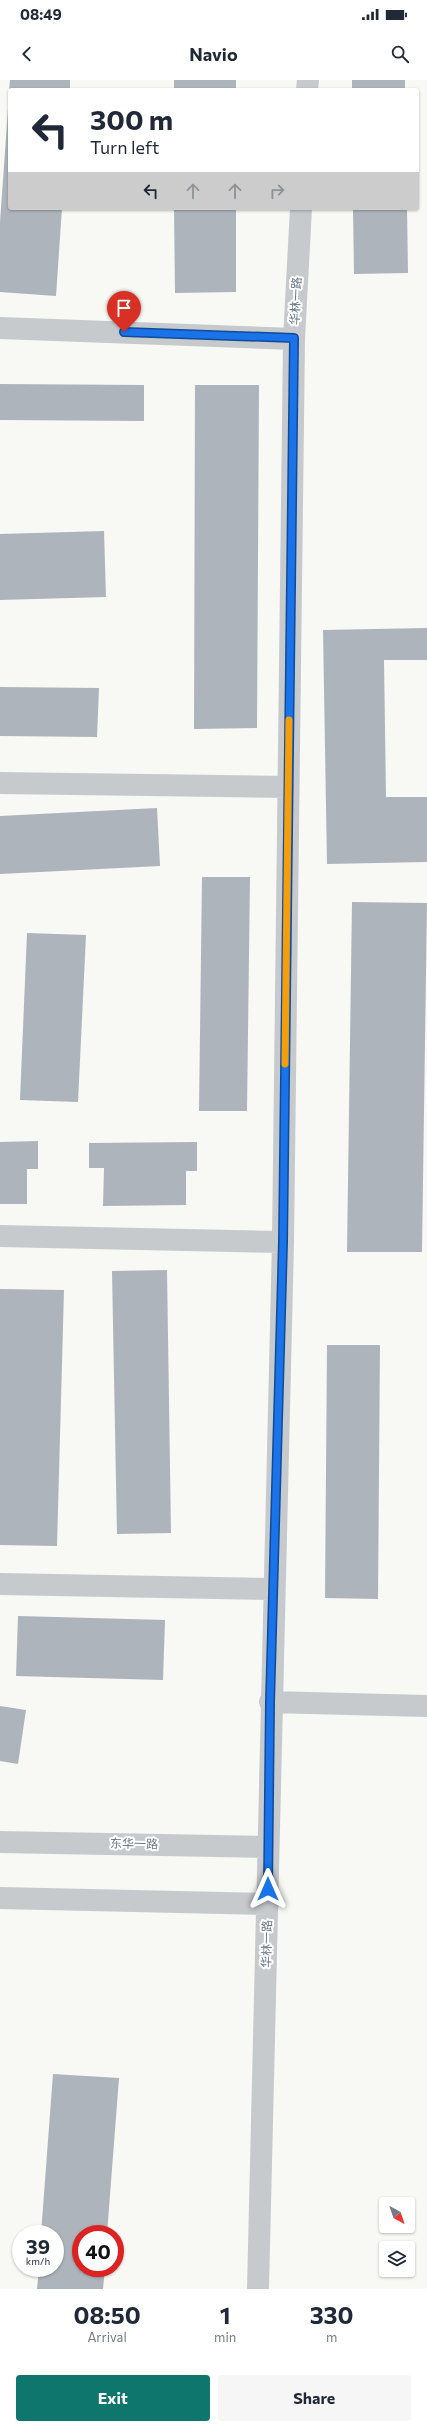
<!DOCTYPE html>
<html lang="en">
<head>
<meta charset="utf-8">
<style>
  :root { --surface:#fff; --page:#f6f6f7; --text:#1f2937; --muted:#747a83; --accent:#0f766e }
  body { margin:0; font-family:Commissioner,"Noto Sans SC",sans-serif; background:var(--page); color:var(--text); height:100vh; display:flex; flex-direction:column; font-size:15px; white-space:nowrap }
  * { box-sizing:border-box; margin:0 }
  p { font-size:13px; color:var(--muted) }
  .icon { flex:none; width:22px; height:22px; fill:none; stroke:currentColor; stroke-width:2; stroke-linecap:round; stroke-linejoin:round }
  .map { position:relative; height:2209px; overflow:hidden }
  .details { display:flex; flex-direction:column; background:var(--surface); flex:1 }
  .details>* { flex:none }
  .hud { position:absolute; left:8px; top:8px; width:411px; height:122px; border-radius:4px; box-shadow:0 1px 3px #0004; background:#fff; color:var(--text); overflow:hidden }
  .needle { width:26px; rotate:140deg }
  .buttons { position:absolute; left:379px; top:2117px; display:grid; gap:8px }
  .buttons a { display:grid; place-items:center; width:36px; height:36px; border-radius:4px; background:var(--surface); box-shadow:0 1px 3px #0004; font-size:20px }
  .speed { position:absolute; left:12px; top:2145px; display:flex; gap:8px; font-size:20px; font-weight:700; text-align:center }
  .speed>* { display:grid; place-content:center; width:52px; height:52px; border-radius:50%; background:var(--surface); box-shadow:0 1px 3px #0004; line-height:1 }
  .speed small { font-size:10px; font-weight:400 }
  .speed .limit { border:6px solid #d22; background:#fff; color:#111 }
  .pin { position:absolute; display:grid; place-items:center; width:34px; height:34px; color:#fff; margin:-41px -17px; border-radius:50% 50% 50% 0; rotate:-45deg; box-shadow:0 0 4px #0007 }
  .pin .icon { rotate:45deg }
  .me { position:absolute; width:44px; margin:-22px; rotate:0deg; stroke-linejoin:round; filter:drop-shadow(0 0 3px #0008) }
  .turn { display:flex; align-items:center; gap:14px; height:84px; padding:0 16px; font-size:18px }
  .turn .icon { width:52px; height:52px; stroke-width:2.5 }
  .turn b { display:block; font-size:28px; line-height:34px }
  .lanes { display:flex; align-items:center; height:38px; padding:0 16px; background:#0003; justify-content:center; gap:20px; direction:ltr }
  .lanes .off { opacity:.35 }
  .eta { display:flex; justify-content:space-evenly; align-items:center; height:68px; text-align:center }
  .eta b { font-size:24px; font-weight:700; line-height:28px }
  .button { display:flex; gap:8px; margin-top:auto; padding:8px 16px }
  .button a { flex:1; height:46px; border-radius:4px; background:var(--accent); color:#fff; font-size:16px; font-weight:700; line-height:46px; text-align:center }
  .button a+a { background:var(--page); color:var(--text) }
  .status { display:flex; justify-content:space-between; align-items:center; height:28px; padding:0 20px; background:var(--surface); direction:ltr }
  .status svg { height:11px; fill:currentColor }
  header { display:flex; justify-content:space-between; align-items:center; height:52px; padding:0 16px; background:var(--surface); font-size:18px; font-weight:700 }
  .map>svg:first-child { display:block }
  .building { fill:#adb4bb }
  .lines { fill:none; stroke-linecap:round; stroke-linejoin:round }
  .minor { stroke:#c6cacd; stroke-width:22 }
  .route-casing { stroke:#114b97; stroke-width:10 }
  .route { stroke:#1a73e8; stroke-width:7 }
  .slow { stroke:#f59e0b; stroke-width:7 }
  .labels { text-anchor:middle; stroke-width:4; stroke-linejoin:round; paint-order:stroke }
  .street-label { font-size:12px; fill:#677787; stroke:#fff }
</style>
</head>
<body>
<div class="status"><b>08:49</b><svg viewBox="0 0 49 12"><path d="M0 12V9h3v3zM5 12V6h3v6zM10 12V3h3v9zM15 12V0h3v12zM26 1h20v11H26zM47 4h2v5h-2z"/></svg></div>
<header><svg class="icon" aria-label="back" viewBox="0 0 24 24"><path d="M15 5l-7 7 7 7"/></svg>Navio<svg class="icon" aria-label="search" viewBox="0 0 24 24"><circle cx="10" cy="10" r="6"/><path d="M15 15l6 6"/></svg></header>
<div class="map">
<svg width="427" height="2209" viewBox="0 0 427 2209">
  <rect width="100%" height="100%" fill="#f8f8f5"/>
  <path class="building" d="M10,0H70V10H9Z
    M174,0H236V10H174Z
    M352,0H405V10H352Z
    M9,15L10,128H62L56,216L0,212V142Z
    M174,128H236V212L175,213Z
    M353,128H407L408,193L354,194Z
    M0,304L144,305V341L0,340Z
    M195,305H259L257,648L194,649Z
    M104,451L106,517L0,520V454Z
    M427,548V580H384L386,717H427V782L327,784L323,550Z
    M0,607L99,608L97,657L0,656Z
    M157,728L160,786L0,794V736Z
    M202,797H250L247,1031H199Z
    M352,822L427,823L422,1172H347Z
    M27,853L86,855L78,1022L20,1020Z
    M38,1061V1089H27V1124H0V1062Z
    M197,1062V1091H186V1125L103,1126L104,1088H89V1063Z
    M167,1190L171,1453L117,1454L112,1191Z
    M0,1209L64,1210L57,1466L0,1465Z
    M327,1265H380L378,1519L325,1518Z
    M18,1536L165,1540L163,1600L16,1596Z
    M0,1626L26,1630L18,1684L0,1681Z
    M53,1994L119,1998L107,2154H81V2188H105L103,2209H37L39,2188H55V2154H41Z"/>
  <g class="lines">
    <path class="minor" d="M307,10L308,0
      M0,248L294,259
      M0,703L288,707
      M0,1156L283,1162
      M0,1504L274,1509
      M270,1622L427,1626
      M0,1762L268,1767
      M0,1818L268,1824
      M258,2209L283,1162L294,259L301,128"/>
  </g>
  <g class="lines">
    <g class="route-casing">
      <path id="route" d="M124,252L294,258L283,1162L270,1622L268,1809"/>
    </g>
    <use href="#route" class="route"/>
    <path class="slow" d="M285,984L289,640"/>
  </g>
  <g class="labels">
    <g class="street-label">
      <text transform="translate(296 221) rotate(-87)" y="4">华林一路</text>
      <text transform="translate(134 1764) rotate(1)" y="4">东华一路</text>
      <text transform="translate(267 1864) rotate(-89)" y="4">华林一路</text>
    </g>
  </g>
</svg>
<div class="buttons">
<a><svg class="needle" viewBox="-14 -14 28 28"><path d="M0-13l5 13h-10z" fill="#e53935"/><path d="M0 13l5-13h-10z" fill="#747a83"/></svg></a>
<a><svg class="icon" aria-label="layers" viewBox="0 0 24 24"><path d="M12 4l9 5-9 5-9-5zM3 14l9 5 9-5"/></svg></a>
</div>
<div class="speed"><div>39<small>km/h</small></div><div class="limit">40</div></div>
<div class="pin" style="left:124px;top:252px;background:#d93025"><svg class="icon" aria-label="arrive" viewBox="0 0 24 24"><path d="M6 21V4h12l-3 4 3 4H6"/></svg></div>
<svg class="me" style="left:268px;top:1809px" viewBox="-20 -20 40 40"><path d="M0-17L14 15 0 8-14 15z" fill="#1a73e8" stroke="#fff" stroke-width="4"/></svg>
<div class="hud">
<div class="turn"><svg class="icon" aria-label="left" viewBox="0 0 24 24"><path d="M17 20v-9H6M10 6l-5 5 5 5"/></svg><div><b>300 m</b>Turn left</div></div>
<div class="lanes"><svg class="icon" aria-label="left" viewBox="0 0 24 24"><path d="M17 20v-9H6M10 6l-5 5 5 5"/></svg><svg class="icon off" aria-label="ahead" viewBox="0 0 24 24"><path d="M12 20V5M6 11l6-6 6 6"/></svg><svg class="icon off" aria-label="ahead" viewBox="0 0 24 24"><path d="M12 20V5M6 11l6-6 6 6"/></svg><svg class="icon off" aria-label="right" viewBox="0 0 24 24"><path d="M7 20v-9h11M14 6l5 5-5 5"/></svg></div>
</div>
</div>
<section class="details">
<div class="eta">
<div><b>08:50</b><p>Arrival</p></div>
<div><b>1</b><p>min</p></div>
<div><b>330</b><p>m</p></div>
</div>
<div class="button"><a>Exit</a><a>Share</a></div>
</section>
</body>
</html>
